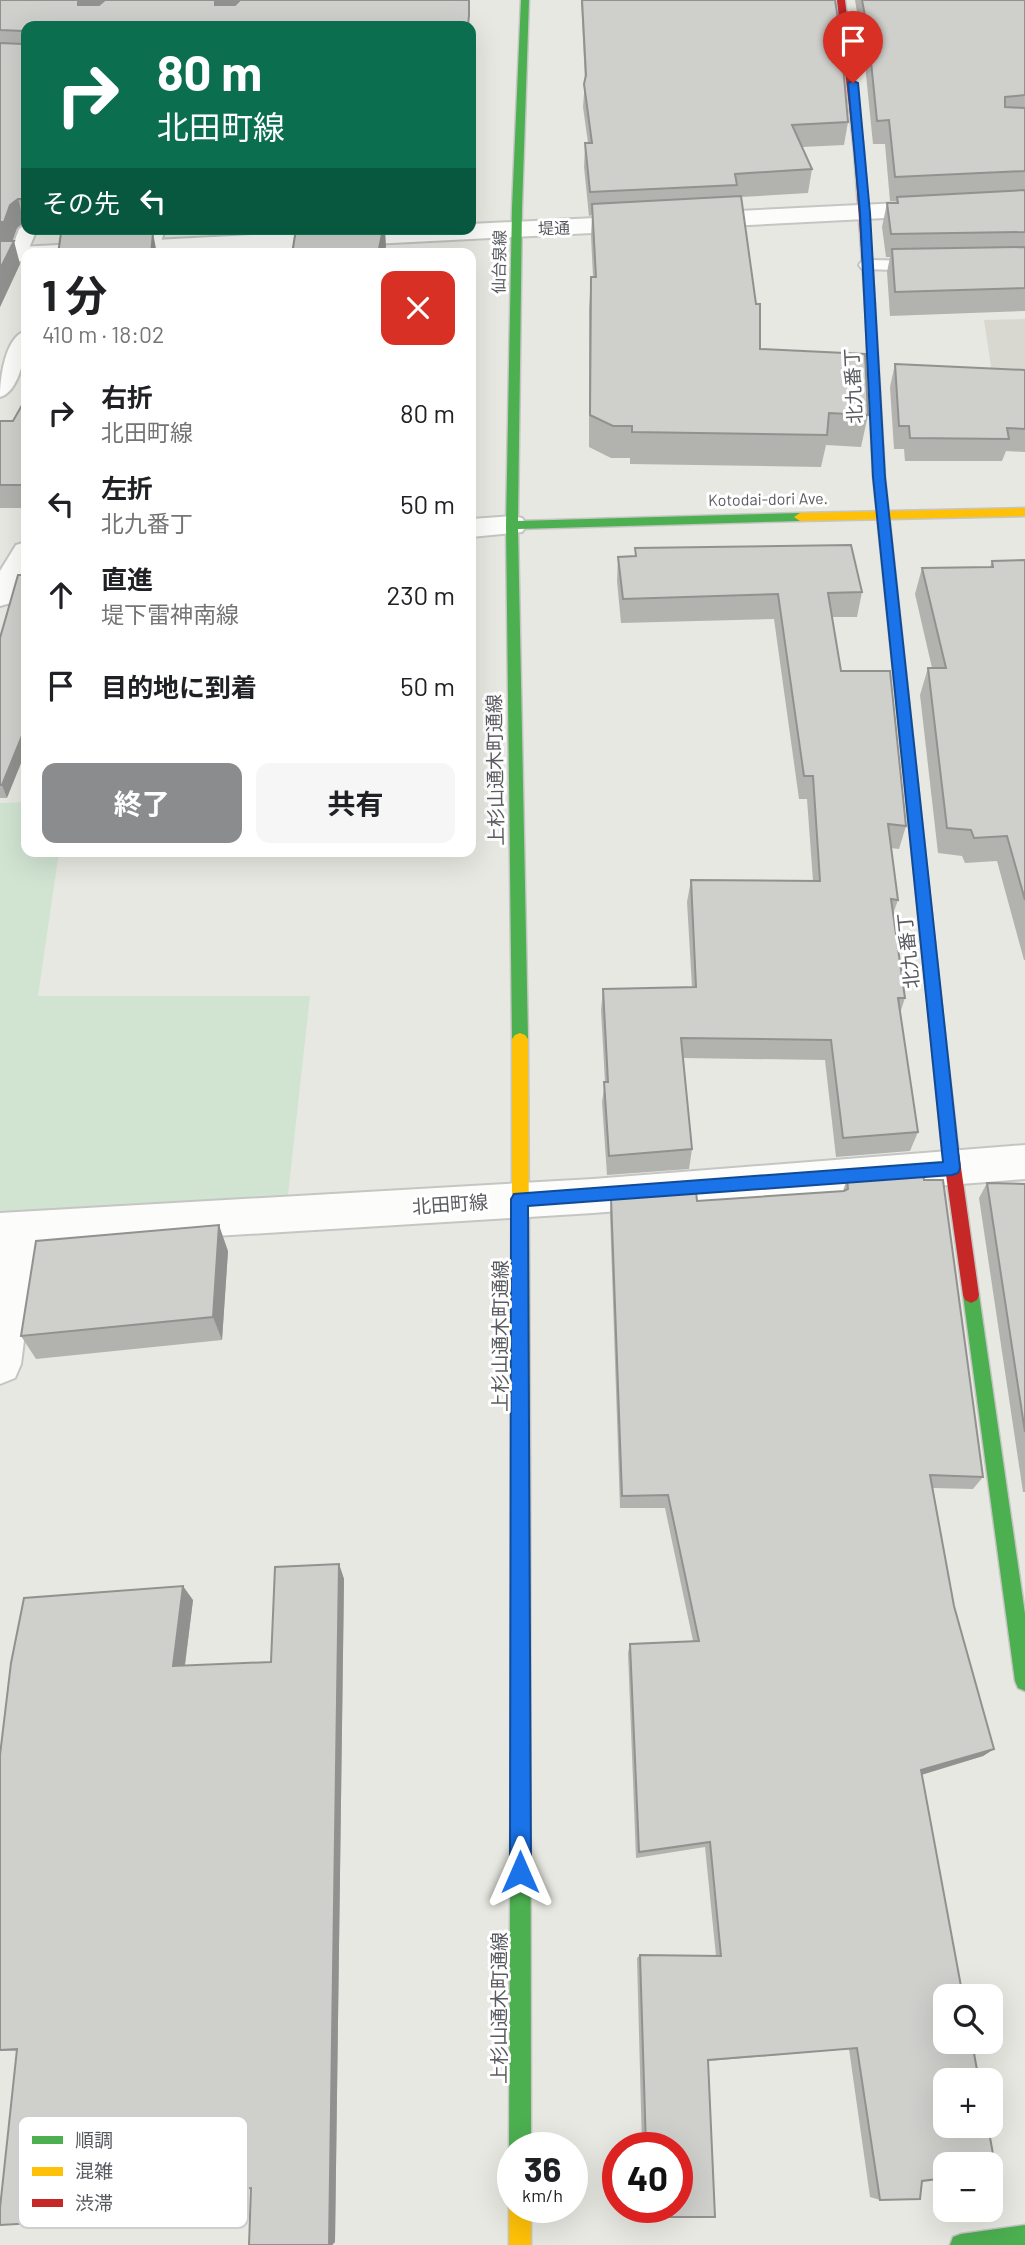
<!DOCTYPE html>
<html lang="ja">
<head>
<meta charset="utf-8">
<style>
  :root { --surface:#fff; --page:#f6f6f6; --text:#202124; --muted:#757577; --accent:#8b8c8e }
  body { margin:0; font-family:Barlow,"Noto Sans JP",sans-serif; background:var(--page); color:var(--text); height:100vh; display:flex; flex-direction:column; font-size:26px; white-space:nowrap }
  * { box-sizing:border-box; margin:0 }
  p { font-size:23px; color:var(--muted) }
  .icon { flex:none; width:38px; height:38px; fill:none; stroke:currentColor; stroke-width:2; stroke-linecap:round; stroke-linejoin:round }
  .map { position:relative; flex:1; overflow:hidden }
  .drawer { position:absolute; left:21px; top:248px; width:455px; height:609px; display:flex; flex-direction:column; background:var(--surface); border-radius:14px; box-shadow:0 7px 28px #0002 }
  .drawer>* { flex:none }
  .guide { position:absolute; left:21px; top:21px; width:455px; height:214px; border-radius:14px; box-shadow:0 7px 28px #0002; background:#0b6e4f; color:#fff; overflow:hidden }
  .fabs { position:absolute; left:933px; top:1984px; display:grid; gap:14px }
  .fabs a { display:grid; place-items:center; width:70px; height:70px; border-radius:14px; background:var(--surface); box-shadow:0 7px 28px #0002; font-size:35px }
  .speed { position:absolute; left:497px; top:2132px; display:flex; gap:14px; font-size:35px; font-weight:700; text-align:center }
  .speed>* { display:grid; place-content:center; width:91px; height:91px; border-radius:50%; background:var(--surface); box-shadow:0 7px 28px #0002; line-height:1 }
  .speed small { font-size:18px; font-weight:400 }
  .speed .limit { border:10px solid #d22; background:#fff; color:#111 }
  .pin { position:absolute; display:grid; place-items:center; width:60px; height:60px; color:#fff; margin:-72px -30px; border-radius:50% 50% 50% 0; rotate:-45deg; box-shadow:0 0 7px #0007 }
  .pin .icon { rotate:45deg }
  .me { position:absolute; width:77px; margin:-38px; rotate:0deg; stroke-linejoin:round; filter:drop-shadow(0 0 5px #0008) }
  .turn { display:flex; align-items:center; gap:24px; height:147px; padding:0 21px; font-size:32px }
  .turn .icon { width:91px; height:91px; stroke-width:2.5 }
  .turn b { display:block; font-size:49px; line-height:60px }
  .then { display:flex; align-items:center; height:66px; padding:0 21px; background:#0003; gap:14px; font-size:26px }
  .round { display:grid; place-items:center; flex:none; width:74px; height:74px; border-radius:14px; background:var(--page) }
  .summary { display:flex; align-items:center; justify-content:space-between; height:119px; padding:0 21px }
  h1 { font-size:42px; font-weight:700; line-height:52px }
  .primary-button { display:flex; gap:14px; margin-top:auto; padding:14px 21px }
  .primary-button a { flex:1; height:80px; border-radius:14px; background:var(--accent); color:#fff; font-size:28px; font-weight:700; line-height:80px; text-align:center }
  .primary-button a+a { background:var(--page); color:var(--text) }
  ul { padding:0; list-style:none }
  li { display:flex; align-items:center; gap:21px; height:91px; padding:0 21px }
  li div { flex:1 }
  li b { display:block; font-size:26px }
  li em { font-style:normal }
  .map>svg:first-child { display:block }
  .education { fill:#d8d8d1 }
  .green { fill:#d1e4d2 }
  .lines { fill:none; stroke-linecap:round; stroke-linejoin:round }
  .lane-casing { stroke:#c5c5c3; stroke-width:4 }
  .street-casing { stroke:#c5c5c3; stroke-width:4 }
  .fast-casing { stroke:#c5c5c4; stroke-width:3 }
  .slow-casing { stroke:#c5c5c4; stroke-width:3 }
  .jam-casing { stroke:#c5c5c4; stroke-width:3 }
  .lane { fill:#fcfcfb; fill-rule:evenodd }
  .street { fill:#fcfcfb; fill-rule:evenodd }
  .fast { fill:#4caf50; fill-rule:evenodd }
  .slow { fill:#ffc107; fill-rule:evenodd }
  .jam { fill:#c62828; fill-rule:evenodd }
  .wall { fill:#b2b2af }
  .shaded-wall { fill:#91918f }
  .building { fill:#cfcfcc; stroke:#91918f; stroke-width:2 }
  .route { fill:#1a73e8; stroke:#114b97; stroke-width:2 }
  .labels { text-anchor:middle; stroke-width:6; stroke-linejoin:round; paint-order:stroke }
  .far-street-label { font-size:16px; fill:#595b60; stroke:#fff }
  .street-label { font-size:19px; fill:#595b60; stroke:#fff }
  .key { fill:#fff; stroke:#cdcecf; stroke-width:2 }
  .key-label { font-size:19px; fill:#595b60 }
</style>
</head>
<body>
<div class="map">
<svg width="1025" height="2245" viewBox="0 0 1025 2245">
  <rect width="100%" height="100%" fill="#e8e8e2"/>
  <path class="education" d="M1025,319V416L994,386L984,320Z"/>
  <path class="green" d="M26,802V852H59L38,996H310L287,1204L0,1223V803Z"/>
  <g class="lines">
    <g class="lane-casing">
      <path id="lane" d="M26,224V229H37L25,258H13L10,254L19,229Z
        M147,229H165L158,252L152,253L143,248Z
        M868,260L928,261L937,266L928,271L862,269L859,265L862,261Z
        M26,331C27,349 20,392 0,397C0,379 5,336 26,331Z"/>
    </g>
    <g class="street-casing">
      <path id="street" d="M1025,197V211L175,254H26V261L0,262V248L369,229H471V224Z
        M512,516L522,518L527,525L522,532L471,537V519Z
        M26,542V577L11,603L0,606V571L16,545Z
        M1025,1145V1179L593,1213L36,1247L21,1364L15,1378L0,1384V1213L593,1179Z"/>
    </g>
    <g class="fast-casing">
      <path id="fast" d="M521,0H529L522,208L518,521L800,513L806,517L800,521L518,529L528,1039L525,1043H515L512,1039L506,525L512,208Z
        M870,300L875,303L885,477L940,990L933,996L926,990L873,477L865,303Z
        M971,1287L977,1290L979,1295L1025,1614V1691L1018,1688L1015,1681L963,1295L965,1290Z
        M521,1449L527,1452L530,1458L531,2147H513V2155L509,2147L512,1458L515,1452Z
        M1025,2225V2245H950L953,2237L961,2234Z"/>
    </g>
    <g class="slow-casing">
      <path id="slow" d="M1025,508V516L800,521L794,517L800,513Z
        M520,1033L525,1035L528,1039L530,1458L527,1464L521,1467L515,1464L512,1458V1039L515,1035Z
        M513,2199V2207H531V2245H509V2207Z"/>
    </g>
    <g class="jam-casing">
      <path id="jam" d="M837,0H845L864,151L875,303L870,306L865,303L854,151Z
        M933,984L940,990L957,1139L979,1295L977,1300L971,1303L965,1300L963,1295L941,1139L926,990Z"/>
    </g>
    <use href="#lane" class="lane"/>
    <use href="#street" class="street"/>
    <use href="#fast" class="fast"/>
    <use href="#slow" class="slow"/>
    <use href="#jam" class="jam"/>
  </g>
  <path class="wall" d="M0,0H469V26H26V222H24L17,228L12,241L20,264L0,307Z
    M581,0H835L848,122L844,145L802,147L812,169L808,193L741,197L760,349L868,415L861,447L826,445L821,467L630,464V458H611L589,447V309L591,277H593L591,236L592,215L589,216L584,167L585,143H588L583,107L585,81Z
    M855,0H1025V311L890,316L887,272L890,257H886L882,227L887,203H896V201H890L885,144H873L864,55Z
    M65,229H146L144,233H66Z
    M166,229H199L198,233L166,234Z
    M895,364L1025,370V452L1006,451L1002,461H905L904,449H894L890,387Z
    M26,398V508H0V421H13Z
    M635,548L862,592L857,617H832L841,671L906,826L899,849L891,848L898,900L893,914L905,998L900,1013L918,1132L910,1151L836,1157L825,1060L683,1058L692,1149L689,1169L607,1175L602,1102L605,1082L601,1010L603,989L692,987L687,902L691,880L813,881L807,799H799L774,619L621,623L617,581L618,557L635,556Z
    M1025,560V960H1024L997,861L965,863L962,856L938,853L920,695L928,668H932L915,594L922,568L990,567L992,561Z
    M0,638L7,798H0Z
    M923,1173L924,1180H943L983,1477L973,1489L933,1488L954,1606L994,1749L983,1756L921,1775L963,1997H945V2042H972L979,2081H945V2126H988L996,2171L990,2172V2165H945V2178L922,2181L920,2199L880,2200L870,2197L849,2049L708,2061L715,2217H648L644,2213V2207H677V2147H642L637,1958L640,1955L716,1956L705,1847L636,1858L628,1653L630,1644L693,1641L665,1508H620L610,1214L611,1198L696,1191L697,1201L843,1191L847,1179Z
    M987,1183L1025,1184V1492H1023L979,1198Z
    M228,1251L222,1340L36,1359L21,1336Z
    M339,1564L344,1579L335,2242L332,2245H249L251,2188L102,2200L101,2216L17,2051H0V1755L193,1600L185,1666L271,1662Z"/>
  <path class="shaded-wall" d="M80,0H106L83,24L78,5V2Z
    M217,0H240L218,24L215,2Z
    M18,199L24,222L17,228L11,245L0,246V222L10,205Z
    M383,229H385L386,246L385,254H378Z
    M153,233L157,254H151Z
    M14,241L20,264L0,307V269Z
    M26,726V751L7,798L2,785Z
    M219,1225L228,1251L222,1340L213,1317Z
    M339,1564L344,1579L335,2242L332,2245H329Z
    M183,1586L193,1600L183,1679L173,1666Z
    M994,1749L983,1756L911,1778L921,1770Z
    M102,2197L101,2216L86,2220L87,2201Z"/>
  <path class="building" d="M0,0H80L78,2V5H99L105,0H217L215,2V5H235L240,0H469V15L468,26H26V203H23L22,199H18L10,205L4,222H0V43L22,44L23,31L0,30Z
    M582,0H835L840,32L848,122L792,125L812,169L735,174L737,185L590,192L585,143H592L584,84L586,75Z
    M862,0H1025V95L1005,97V107L1025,108V171L895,177L889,120L877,121L868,32Z
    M1025,190V232L891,234L887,203H898L897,197Z
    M741,196L756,304H760V349L865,354L868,415L829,413L827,435L632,432V426H613L590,415L591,277H596L592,204Z
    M296,229H383L378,254H292Z
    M61,233H153L151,254H58Z
    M0,241H14L0,269Z
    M1025,247V288L895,292L892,249Z
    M895,364L1025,370V429L1007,428L1009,439L910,438L909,426H899Z
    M26,398V485H0V421H13Z
    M851,545L862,592L828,593L841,671H890L906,826L888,824L898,900L891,899L905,998H898L918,1132L843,1138L831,1040L681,1038L692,1149L609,1156L604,1082H608L603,989L696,987L691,880L820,881L813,776H804L778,594L623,599L618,557L636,556L635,548Z
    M1025,560V900L1007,836L974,838L971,830L947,828L928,668H946L922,568L993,567L992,561Z
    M18,575H26V726L2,785H0V638Z
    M923,1173L924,1180H943L983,1477L930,1475L954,1606L994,1749L921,1770L963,1997H945V2042H972L979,2081H945V2126H988L996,2171L990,2172V2165H945V2178L922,2181L920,2199L880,2200L857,2048L708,2060L715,2217H648V2207H677V2147H646L640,1955L721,1956L710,1842L639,1852L630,1644L699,1641L668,1495L622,1496L611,1198L696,1191L697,1201L844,1191L848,1189L847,1179Z
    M987,1183L1025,1184V1432Z
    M219,1225L213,1317L21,1336L36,1241Z
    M339,1564L329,2245H249L251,2188L87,2201L86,2220L0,2225V2208L17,2049L0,2050V1755L11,1663L24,1598L183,1586L173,1666L271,1662L275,1567Z"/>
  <path class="route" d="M853,81L858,83L870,213L885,477L960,1168L958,1173L952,1175L528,1206L531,1872L528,1879L520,1882L513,1879L510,1872L511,1199L514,1194L943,1162L873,477L860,213L848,83Z"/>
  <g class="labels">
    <g class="far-street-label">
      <text transform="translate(554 228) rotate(-2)" y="6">堤通</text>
      <text transform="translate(499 262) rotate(-89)" y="6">仙台泉線</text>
      <text transform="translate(768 499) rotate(-1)" y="6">Kotodai-dori Ave.</text>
    </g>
    <g class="street-label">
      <text transform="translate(853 386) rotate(-93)" y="7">北九番丁</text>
      <text transform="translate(495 770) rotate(-91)" y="7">上杉山通木町通線</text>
      <text transform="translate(908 951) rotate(-96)" y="7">北九番丁</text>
      <text transform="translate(450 1204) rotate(-4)" y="7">北田町線</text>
      <text transform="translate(500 1336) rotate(-90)" y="7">上杉山通木町通線</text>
      <text transform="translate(499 2008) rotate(-90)" y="7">上杉山通木町通線</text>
    </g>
  </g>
  <rect x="18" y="2116" width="230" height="112" rx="10" class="key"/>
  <rect x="32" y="2136" width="31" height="8" fill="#4caf50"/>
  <rect x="32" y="2167" width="31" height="9" fill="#ffc107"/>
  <rect x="32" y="2199" width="31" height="8" fill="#c62828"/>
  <g class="key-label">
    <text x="75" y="2147">順調</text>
    <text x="75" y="2178">混雑</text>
    <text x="75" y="2210">渋滞</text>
  </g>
</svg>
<div class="fabs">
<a><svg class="icon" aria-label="search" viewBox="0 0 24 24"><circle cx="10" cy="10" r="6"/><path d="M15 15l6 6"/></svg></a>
<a>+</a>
<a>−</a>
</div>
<div class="speed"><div>36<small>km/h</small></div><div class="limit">40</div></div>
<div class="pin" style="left:853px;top:83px;background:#d93025"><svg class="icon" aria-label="arrive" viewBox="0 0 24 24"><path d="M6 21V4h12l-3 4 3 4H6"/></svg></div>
<svg class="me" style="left:520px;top:1872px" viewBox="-20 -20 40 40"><path d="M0-17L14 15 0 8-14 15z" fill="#1a73e8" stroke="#fff" stroke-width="4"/></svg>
<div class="guide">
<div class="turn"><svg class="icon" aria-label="right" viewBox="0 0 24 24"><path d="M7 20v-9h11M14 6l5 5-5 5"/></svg><div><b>80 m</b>北田町線</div></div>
<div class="then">その先<svg class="icon" aria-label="left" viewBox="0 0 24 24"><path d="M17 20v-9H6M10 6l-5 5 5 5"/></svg></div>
</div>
<section class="drawer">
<div class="summary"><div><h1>1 分</h1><p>410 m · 18:02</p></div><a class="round" style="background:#d93025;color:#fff"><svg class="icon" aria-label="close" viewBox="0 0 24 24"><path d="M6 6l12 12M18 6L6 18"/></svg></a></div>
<ul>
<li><svg class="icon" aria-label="right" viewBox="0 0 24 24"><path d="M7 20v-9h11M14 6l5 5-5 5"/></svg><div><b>右折</b><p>北田町線</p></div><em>80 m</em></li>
<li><svg class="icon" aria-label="left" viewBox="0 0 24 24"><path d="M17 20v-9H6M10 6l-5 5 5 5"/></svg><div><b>左折</b><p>北九番丁</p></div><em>50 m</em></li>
<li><svg class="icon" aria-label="ahead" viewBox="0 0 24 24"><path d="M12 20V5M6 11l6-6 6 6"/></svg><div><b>直進</b><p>堤下雷神南線</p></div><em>230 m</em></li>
<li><svg class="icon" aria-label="arrive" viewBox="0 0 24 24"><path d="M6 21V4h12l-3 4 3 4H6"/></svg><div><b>目的地に到着</b></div><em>50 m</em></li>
</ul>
<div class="primary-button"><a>終了</a><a>共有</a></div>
</section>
</div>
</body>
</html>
